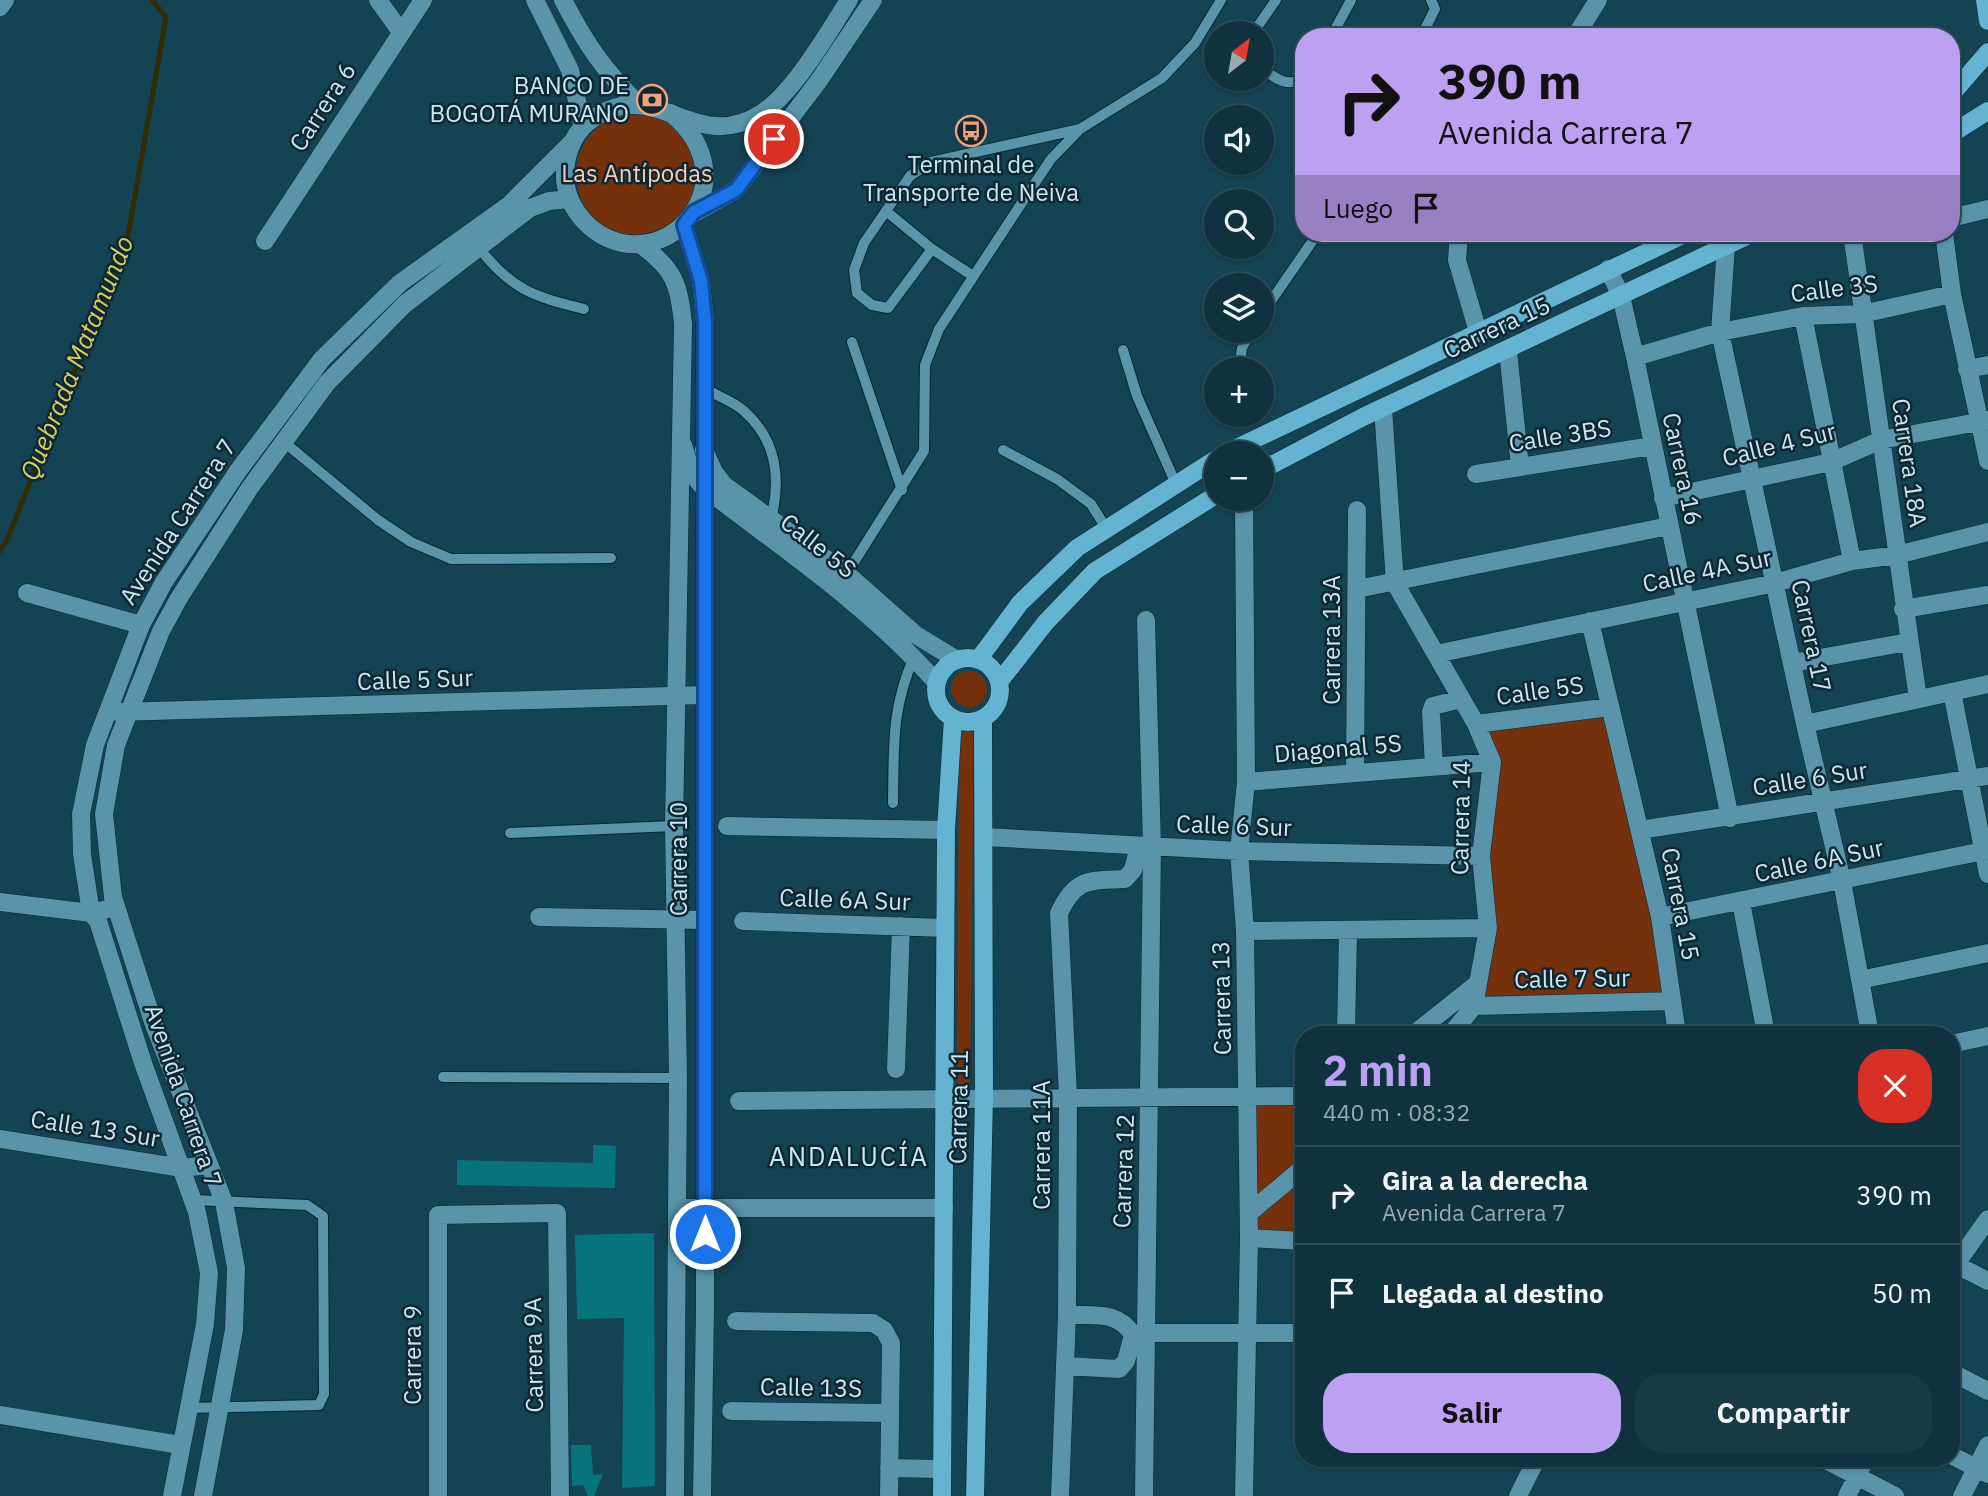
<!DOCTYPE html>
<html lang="es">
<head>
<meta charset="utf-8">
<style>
  :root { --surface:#0f323e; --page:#183a45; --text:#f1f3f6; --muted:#9baab0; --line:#2f4d58; --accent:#bca0f2 }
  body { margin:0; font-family:"IBM Plex Sans",sans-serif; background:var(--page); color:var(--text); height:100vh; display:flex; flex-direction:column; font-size:26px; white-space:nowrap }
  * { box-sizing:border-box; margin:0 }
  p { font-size:23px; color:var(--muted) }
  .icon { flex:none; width:38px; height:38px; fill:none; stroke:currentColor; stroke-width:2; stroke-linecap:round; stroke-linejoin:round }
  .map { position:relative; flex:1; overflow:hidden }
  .side { position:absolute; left:1295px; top:1026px; width:665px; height:441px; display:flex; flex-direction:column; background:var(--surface); border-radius:28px; box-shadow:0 2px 5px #0004,0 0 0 2px var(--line) }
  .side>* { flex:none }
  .banner { position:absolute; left:1295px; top:28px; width:665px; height:214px; border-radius:28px; box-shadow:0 2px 5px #0004,0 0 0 2px var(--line); background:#bca0f2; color:#111; overflow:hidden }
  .needle { width:46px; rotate:31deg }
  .controls { position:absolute; left:1204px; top:21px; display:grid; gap:14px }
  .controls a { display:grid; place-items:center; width:70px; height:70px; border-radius:50%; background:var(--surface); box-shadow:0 2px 5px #0004,0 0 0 2px var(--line); font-size:35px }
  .pin { position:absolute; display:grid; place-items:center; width:60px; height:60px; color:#fff; margin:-30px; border:4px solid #fff; border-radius:50%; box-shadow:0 2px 7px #0007 }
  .me { position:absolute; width:77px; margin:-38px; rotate:0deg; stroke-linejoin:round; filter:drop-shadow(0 0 5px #0008) }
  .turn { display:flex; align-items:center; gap:24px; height:147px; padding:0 28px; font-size:32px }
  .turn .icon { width:91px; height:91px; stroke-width:2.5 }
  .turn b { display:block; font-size:49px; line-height:60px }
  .then { display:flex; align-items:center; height:66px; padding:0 28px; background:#0003; gap:14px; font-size:26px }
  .round { display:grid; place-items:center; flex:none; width:74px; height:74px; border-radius:28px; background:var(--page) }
  .overview { display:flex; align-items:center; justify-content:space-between; height:119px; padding:0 28px }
  h1 { font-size:42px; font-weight:800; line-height:52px; color:var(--accent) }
  .button { display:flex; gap:14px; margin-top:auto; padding:14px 28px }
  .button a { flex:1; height:80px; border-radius:28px; background:var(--accent); color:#111; font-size:28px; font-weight:800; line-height:80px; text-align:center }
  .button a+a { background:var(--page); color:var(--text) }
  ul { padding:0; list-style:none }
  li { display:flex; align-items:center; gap:21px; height:98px; padding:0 28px; border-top:2px solid var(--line) }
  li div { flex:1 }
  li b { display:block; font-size:26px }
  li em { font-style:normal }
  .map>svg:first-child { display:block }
  .green { fill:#74310c }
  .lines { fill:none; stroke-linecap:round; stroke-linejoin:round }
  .stream { stroke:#312d00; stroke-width:5 }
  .building { fill:#07737d }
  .service-casing { stroke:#072833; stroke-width:12 }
  .minor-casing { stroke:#072833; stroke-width:19 }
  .tertiary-casing { stroke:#072833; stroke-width:19 }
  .secondary-casing { stroke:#072833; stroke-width:19 }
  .primary-casing { stroke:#072833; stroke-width:19 }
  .service { stroke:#5994ab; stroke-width:10 }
  .minor { stroke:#5994ab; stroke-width:18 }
  .tertiary { stroke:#5994ab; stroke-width:18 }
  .secondary { stroke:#5994ab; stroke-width:18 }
  .primary { stroke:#64b3d1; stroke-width:18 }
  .route-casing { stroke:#114b97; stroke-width:18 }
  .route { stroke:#1a73e8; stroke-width:12 }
  .labels { text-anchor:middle; stroke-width:5; stroke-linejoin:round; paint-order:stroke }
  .poi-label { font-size:24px; fill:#cae7f4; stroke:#0e2731; text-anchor:end }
  .street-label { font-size:24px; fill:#cae7f4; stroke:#0e2731 }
  .park-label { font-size:24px; fill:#f7ccba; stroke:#0e2731 }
  .water-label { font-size:26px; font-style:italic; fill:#d7ce5b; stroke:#0e2731 }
  .neighbourhood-label { font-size:26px; letter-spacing:2px; fill:#cae7f4; stroke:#0e2731 }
</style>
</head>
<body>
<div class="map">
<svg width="1988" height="1496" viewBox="0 0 1988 1496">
  <rect width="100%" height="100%" fill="#144353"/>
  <path class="green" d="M576 174a61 61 0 1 1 122 0a61 61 0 1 1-122 0Z
    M951 689a18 18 0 1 1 36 0a18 18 0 1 1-36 0Z
    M1610,707L1672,1001L1474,1006L1492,762L1476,724Z
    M959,728L974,729L970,1089H957Z
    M1304,1101V1235L1256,1233L1253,1102Z"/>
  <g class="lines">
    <path class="stream" d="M0,551L7,540L128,236L166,17L152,0"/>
  </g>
  <path class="building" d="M593,1145L616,1146L615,1188L457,1185V1160L593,1163Z
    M654,1233L655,1486L622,1488L624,1318L577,1319L575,1235Z
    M571,1445H591L593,1475L603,1474L594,1496H588L583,1485L572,1486Z"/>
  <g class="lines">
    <g class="service-casing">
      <path id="service" d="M1253,33L1276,0
        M1331,37L1351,0
        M1421,37L1435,9L1431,0
        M1262,69C1276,78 1288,89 1304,77
        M886,211L932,249
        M479,248C513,291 533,296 584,309
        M973,276L932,249L888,308L872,305L857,293L854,270L864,243L910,176L931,162L1080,129
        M1262,314L1318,233
        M852,342L902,490
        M1123,350L1137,396L1176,484
        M1239,369L1242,348L1251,331
        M705,389C718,396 734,402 744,411C777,440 781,480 771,519
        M284,442L378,520L411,542L451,559L611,558
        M1003,450L1057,479L1091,504L1106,528
        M844,578L924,451L925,365L939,329L1021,204L1051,159L1080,129L1162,78L1195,43L1221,0
        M893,803C894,748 891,709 914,657
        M510,833L674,826
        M443,1077L678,1078
        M188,1408L319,1405L324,1394L323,1216L307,1205L193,1200"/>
    </g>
    <g class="minor-casing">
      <path id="minor" d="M378,0L401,32
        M1575,37L1598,0
        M1951,218L1988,209
        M1459,233L1457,260L1478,332
        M1852,233L1918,699
        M1944,233L1952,294L1988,461
        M265,241L423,0
        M1726,246L1720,332L1805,724L1842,881L1870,1034
        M1608,269L1621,296L1635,357L1730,818
        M1803,316L1852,561
        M1508,351L1520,467
        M1635,357L1720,332L1803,316L1862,314L1952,294
        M1967,369L1988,365
        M1383,408L1395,583L1476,724L1492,762L1481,856L1488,928L1474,1006L1451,1034
        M1476,474L1652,446
        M1663,498L1831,462L1881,440L1988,420
        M1357,589L1669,526
        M27,593L141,625
        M1903,609L1988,595
        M1590,621L1660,917L1677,1034
        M1436,654L1775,583L1852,561L1897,555L1988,532
        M1792,663L1908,642
        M1952,692L1988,874
        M117,712L704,695
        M1476,724L1610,707
        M1805,724L1988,684
        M1434,766L1431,712L1433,706L1461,699
        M1355,771L1357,510
        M1246,782L1492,762
        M727,826L946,830
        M1640,830L1988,776
        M985,837L1239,851L1481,856
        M0,902L91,913L116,907
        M1741,902L1766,1034
        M539,917L704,920
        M1660,917L1988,850
        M743,921L945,928
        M1245,931L1488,928
        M1860,980L1988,953
        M1474,1006L1672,1001
        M1346,1034L1348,932
        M1414,1034L1478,983
        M1951,1044L1988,1036
        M896,1069L901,926
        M739,1101L1304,1096
        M0,1139L182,1168L209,1165
        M678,1208H944
        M1249,1213L1304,1167
        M1249,1238L1304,1241
        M1951,1262L1988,1281
        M1951,1271L1988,1219
        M1067,1315C1093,1316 1118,1310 1133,1335
        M736,1321L873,1323L884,1330L891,1343L889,1496
        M1065,1366L1119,1369L1126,1361L1133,1335L1144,1333H1304
        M1951,1372L1988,1391
        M731,1411L890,1413
        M0,1415L180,1445
        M1951,1455L1988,1474
        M1822,1458L1895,1496
        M889,1468L941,1469
        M438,1496V1215L557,1213L560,1496
        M1060,1496L1067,1315L1068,1096L1059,913C1076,877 1089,881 1125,879L1133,870L1139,846
        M1144,1496L1152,847L1146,620
        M1244,1496L1249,1238L1245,931L1239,851L1246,782L1244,499
        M1518,1496L1537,1458
        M1847,1496L1866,1458
        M1962,1496L1988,1445"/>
    </g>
    <g class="tertiary-casing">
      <path id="tertiary" d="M683,445L692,474L703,487C782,548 870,607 936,682
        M704,450L714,472L724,485L847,574L916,635L957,660"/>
    </g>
    <g class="secondary-casing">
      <path id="secondary" d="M535,0L570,70L583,127
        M563,0C586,44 602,68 638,104
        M0,7L5,0
        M671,113C757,185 658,286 589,226C576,214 567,198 565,180C564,160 571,136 587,123C654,69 692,158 762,113C794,92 828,33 849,0
        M694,213L736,190L820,79L873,0
        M684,225L701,281L705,322V1310L702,1496
        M640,244C674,269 679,283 683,324L674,826L678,1078L675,1496
        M172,1496L205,1324L209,1273L197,1212L143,1063L98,921L91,913L82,854L81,814L95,745L141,625L164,582L238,471L322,359L400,283L509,205L573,141
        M203,1496L234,1330L236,1268L224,1202L154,1025L113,897L104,814L116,745L161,631L179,598L249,489L327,383L405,304L530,208L549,201L570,199"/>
    </g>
    <g class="primary-casing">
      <path id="primary" d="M1985,0L1988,21
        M1951,95L1988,52
        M1951,134L1988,111
        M1226,453L1687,233
        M1262,470L1363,417L1753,233
        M936 690a32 32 0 1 1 64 0a32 32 0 1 1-64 0Z
        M978,660L1020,603L1077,548L1216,459
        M999,682L1046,622L1095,571L1216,495
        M942,1496L946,830L953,718
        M975,1496L984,1098L983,718"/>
    </g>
    <use href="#service" class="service"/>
    <use href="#minor" class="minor"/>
    <use href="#tertiary" class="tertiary"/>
    <use href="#secondary" class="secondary"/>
    <use href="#primary" class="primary"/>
  </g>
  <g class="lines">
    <g class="route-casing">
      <path id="route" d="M705,1234V322L701,281L684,225L694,212L736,190L774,139"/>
    </g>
    <use href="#route" class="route"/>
  </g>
  <defs>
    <g id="bank-ring" transform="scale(1.575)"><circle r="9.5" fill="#0e2731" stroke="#f1a17d" stroke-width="1.5"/><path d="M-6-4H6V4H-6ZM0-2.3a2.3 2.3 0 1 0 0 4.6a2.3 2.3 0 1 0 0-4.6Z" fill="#f1a17d"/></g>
    <g id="bus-ring" transform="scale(1.575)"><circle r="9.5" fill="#0e2731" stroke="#f1a17d" stroke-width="1.5"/><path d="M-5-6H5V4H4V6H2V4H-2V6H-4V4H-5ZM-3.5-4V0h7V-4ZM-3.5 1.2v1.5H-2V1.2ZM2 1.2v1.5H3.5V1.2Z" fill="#f1a17d"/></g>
  </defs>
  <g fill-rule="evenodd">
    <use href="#bank-ring" x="652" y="100"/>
    <use href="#bus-ring" x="971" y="131"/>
  </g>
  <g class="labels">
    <g class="poi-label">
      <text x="629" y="94">BANCO DE<tspan x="629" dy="28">BOGOTÁ MURANO</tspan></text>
      <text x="971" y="173" text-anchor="middle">Terminal de<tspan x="971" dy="28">Transporte de Neiva</tspan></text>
    </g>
    <g class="street-label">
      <text transform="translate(323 107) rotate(-57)" y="8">Carrera 6</text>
      <text transform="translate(1834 289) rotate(-7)" y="8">Calle 3S</text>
      <text transform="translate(1497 328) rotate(-25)" y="8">Carrera 15</text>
      <text transform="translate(1560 436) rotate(-9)" y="8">Calle 3BS</text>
      <text transform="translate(1779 445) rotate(-14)" y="8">Calle 4 Sur</text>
      <text transform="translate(1909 463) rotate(82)" y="8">Carrera 18A</text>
      <text transform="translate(1682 469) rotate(78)" y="8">Carrera 16</text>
      <text transform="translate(178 522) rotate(-57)" y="8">Avenida Carrera 7</text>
      <text transform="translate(818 546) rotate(38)" y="8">Calle 5S</text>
      <text transform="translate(1707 571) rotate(-12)" y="8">Calle 4A Sur</text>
      <text transform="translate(1811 636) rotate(78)" y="8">Carrera 17</text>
      <text transform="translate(1332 640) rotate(-90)" y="8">Carrera 13A</text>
      <text transform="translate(415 680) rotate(-2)" y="8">Calle 5 Sur</text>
      <text transform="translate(1540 691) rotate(-8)" y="8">Calle 5S</text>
      <text transform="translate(1338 749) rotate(-5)" y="8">Diagonal 5S</text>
      <text transform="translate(1810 779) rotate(-9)" y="8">Calle 6 Sur</text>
      <text transform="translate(1461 818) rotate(-89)" y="8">Carrera 14</text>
      <text transform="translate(1234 826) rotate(2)" y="8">Calle 6 Sur</text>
      <text transform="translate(679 859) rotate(-90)" y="8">Carrera 10</text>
      <text transform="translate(1819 861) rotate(-12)" y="8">Calle 6A Sur</text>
      <text transform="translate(845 900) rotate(2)" y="8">Calle 6A Sur</text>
      <text transform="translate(1680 904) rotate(79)" y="8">Carrera 15</text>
      <text transform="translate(1572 979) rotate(-1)" y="8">Calle 7 Sur</text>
      <text transform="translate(1222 998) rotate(-91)" y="8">Carrera 13</text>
      <text transform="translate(183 1096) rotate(71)" y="8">Avenida Carrera 7</text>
      <text transform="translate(959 1107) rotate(-89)" y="8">Carrera 11</text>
      <text transform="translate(95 1129) rotate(9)" y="8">Calle 13 Sur</text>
      <text transform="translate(1042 1145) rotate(-90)" y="8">Carrera 11A</text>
      <text transform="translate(1124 1171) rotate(-88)" y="8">Carrera 12</text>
      <text transform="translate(413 1355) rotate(-90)" y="8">Carrera 9</text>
      <text transform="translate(534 1355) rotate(-91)" y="8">Carrera 9A</text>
      <text transform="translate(811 1388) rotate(1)" y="8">Calle 13S</text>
    </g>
    <g class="park-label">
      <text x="637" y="182">Las Antípodas</text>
    </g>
    <g class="water-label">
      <text transform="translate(77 358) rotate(-68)" y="9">Quebrada Matamundo</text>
    </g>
    <g class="neighbourhood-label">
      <text x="849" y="1166">ANDALUCÍA</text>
    </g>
  </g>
</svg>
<div class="controls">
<a><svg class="needle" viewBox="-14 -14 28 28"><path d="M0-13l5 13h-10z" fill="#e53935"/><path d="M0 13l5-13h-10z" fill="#9baab0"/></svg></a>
<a><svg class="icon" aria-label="sound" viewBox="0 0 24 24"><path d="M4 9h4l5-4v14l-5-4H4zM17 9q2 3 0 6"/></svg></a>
<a><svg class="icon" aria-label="search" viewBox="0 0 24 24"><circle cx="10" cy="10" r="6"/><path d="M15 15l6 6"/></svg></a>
<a><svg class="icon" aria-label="layers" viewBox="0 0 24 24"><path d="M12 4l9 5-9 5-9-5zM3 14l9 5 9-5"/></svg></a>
<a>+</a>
<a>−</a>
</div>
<div class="pin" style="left:774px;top:139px;background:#d93025"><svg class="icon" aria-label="arrive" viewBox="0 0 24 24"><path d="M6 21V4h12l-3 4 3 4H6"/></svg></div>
<svg class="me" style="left:705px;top:1234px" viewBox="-20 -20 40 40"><circle r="17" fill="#1a73e8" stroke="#fff" stroke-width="3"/><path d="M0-11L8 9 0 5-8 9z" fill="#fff"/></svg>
<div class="banner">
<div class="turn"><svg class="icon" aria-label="right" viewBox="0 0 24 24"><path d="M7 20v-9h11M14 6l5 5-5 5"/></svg><div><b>390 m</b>Avenida Carrera 7</div></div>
<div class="then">Luego<svg class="icon" aria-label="arrive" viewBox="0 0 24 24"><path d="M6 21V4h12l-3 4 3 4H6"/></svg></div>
</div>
<section class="side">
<div class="overview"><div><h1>2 min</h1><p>440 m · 08:32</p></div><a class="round" style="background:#d93025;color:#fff"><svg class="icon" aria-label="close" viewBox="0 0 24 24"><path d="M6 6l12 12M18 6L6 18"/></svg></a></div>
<ul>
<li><svg class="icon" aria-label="right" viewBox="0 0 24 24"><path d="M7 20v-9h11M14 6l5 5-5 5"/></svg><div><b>Gira a la derecha</b><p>Avenida Carrera 7</p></div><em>390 m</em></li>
<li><svg class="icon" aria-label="arrive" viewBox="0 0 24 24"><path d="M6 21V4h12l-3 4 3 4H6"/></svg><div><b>Llegada al destino</b></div><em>50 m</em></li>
</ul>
<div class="button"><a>Salir</a><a>Compartir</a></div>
</section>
</div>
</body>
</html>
